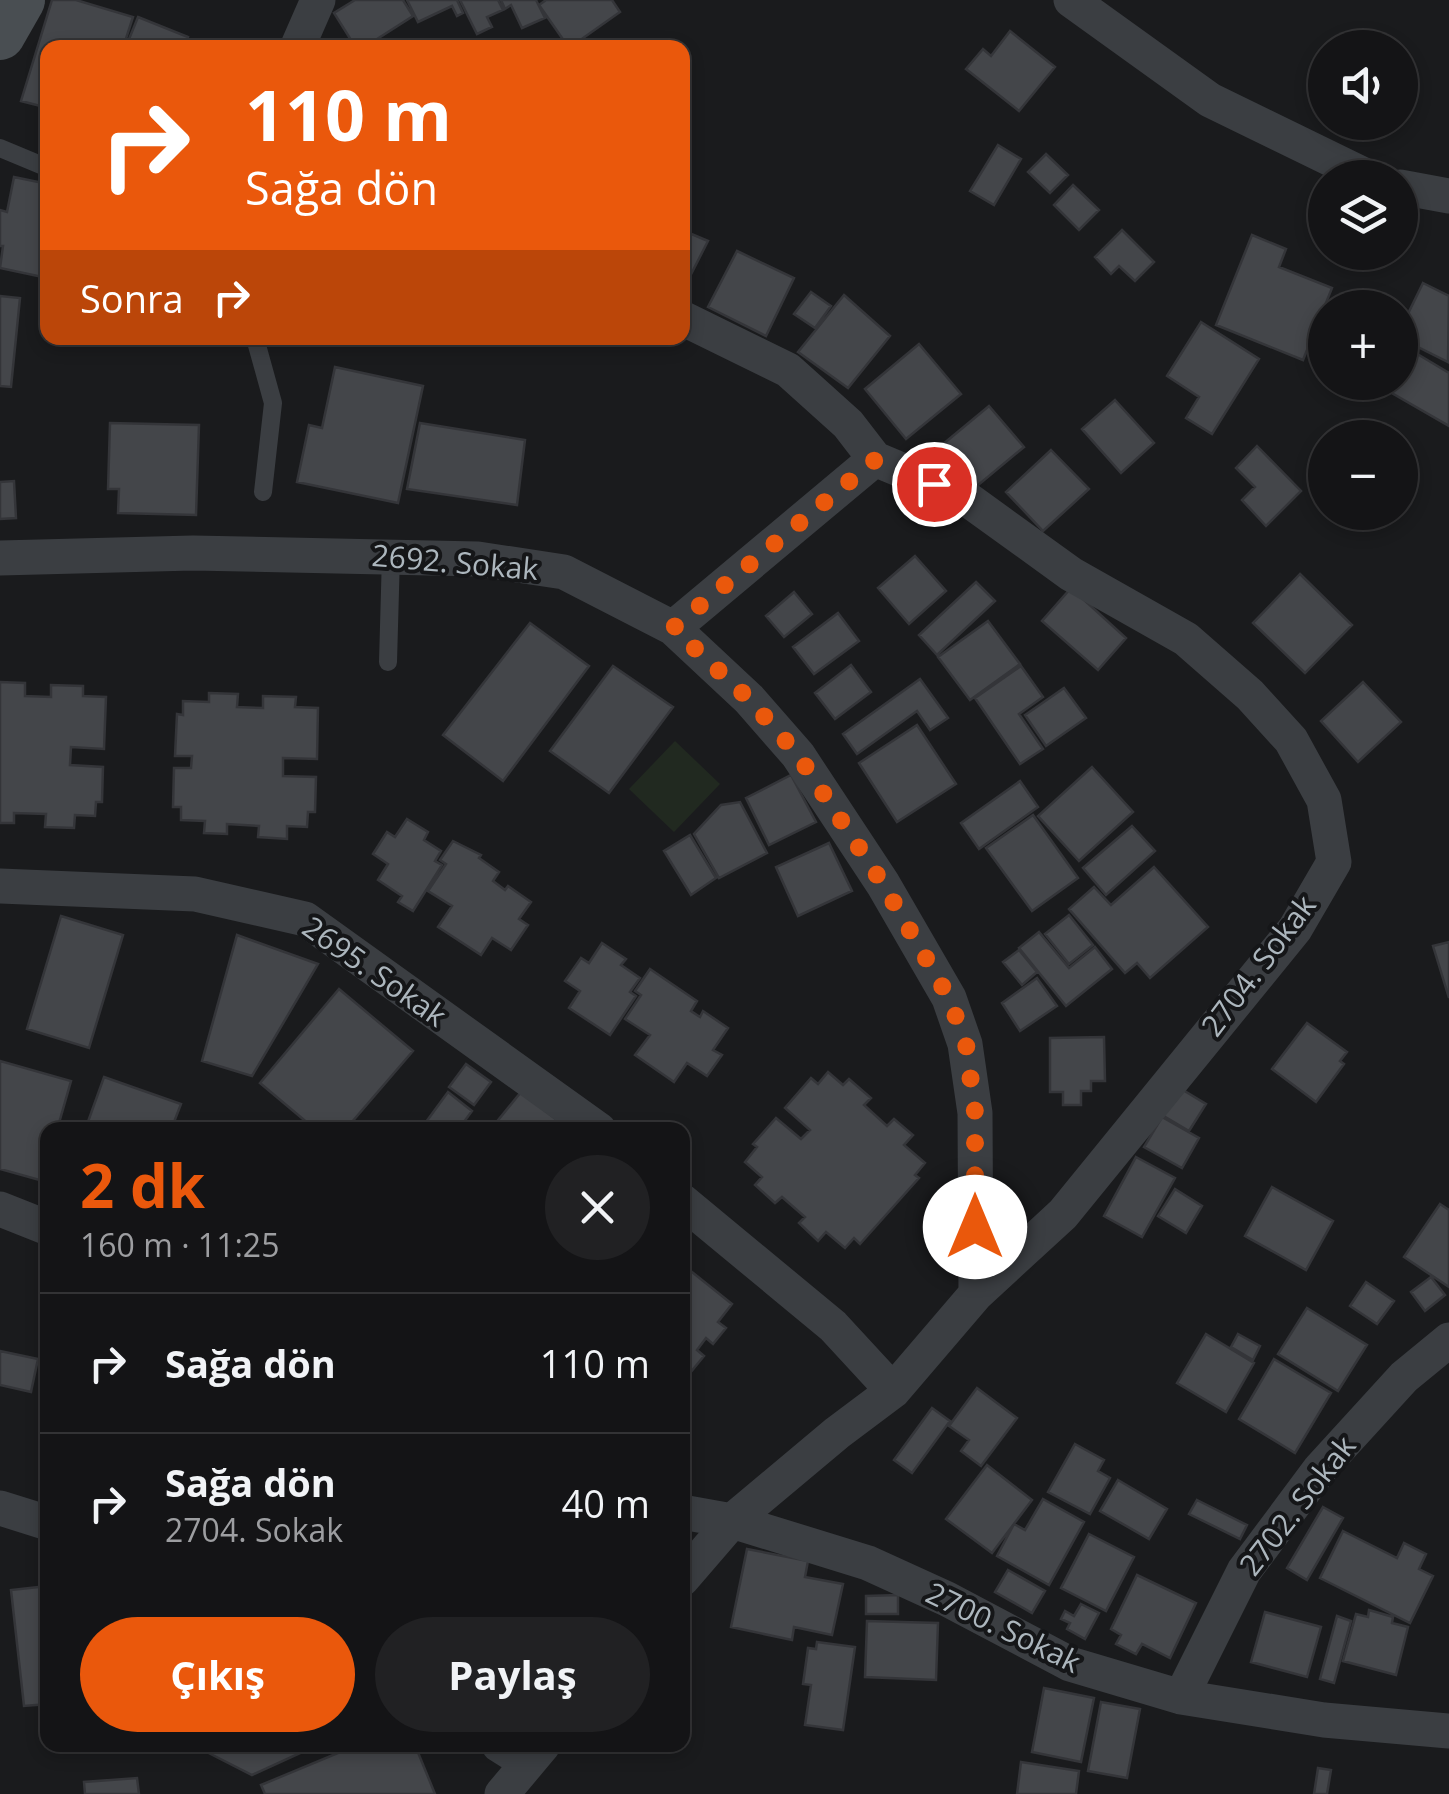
<!DOCTYPE html>
<html lang="tr">
<head>
<meta charset="utf-8">
<style>
  :root { --surface:#141416; --page:#212123; --text:#f1f3f6; --muted:#9d9ea1; --line:#333335; --accent:#ea580c }
  body { margin:0; font-family:"Open Sans",sans-serif; background:var(--page); color:var(--text); height:100vh; display:flex; flex-direction:column; font-size:38px; white-space:nowrap }
  * { box-sizing:border-box; margin:0 }
  p { font-size:32px; color:var(--muted) }
  .icon { flex:none; width:55px; height:55px; fill:none; stroke:currentColor; stroke-width:2; stroke-linecap:round; stroke-linejoin:round }
  .map { position:relative; flex:1; overflow:hidden }
  .sheet { position:absolute; left:40px; top:1122px; width:650px; height:630px; display:flex; flex-direction:column; background:var(--surface); border-radius:20px; box-shadow:0 5px 15px #0003,0 0 0 2px var(--line) }
  .sheet>* { flex:none }
  .top-card { position:absolute; left:40px; top:40px; width:650px; height:305px; border-radius:20px; box-shadow:0 5px 15px #0003,0 0 0 2px var(--line); background:#ea580c; color:#fff; overflow:hidden }
  .fabs { position:absolute; left:1308px; top:30px; display:grid; gap:20px }
  .fabs a { display:grid; place-items:center; width:110px; height:110px; border-radius:50%; background:var(--surface); box-shadow:0 5px 15px #0003,0 0 0 2px var(--line); font-size:50px }
  .pin { position:absolute; display:grid; place-items:center; width:85px; height:85px; color:#fff; margin:-42px; border:5px solid #fff; border-radius:50%; box-shadow:0 2px 10px #0007 }
  .me { position:absolute; width:110px; margin:-55px; rotate:0deg; stroke-linejoin:round; filter:drop-shadow(0 0 8px #0008) }
  .turn { display:flex; align-items:center; gap:35px; height:210px; padding:0 40px; font-size:45px }
  .turn .icon { width:130px; height:130px; stroke-width:2.5 }
  .turn b { display:block; font-size:70px; line-height:85px }
  .then { display:flex; align-items:center; height:95px; padding:0 40px; background:#0003; gap:20px; font-size:38px }
  .round { display:grid; place-items:center; flex:none; width:105px; height:105px; border-radius:52px; background:var(--page) }
  .head { display:flex; align-items:center; justify-content:space-between; height:170px; padding:0 40px }
  h1 { font-size:60px; font-weight:700; line-height:75px; color:var(--accent) }
  .action { display:flex; gap:20px; margin-top:auto; padding:20px 40px }
  .action a { flex:1; height:115px; border-radius:60px; background:var(--accent); color:#fff; font-size:40px; font-weight:700; line-height:115px; text-align:center }
  .action a+a { background:var(--page); color:var(--text) }
  ul { padding:0; list-style:none }
  li { display:flex; align-items:center; gap:30px; height:140px; padding:0 40px; border-top:2px solid var(--line) }
  li div { flex:1 }
  li b { display:block; font-size:38px }
  li em { font-style:normal }
  .map>svg:first-child { display:block }
  .green { fill:#212920 }
  .building { fill:#44464a; stroke:#343539; stroke-width:2.5 }
  .lines { fill:none; stroke-linecap:round; stroke-linejoin:round }
  .lane { stroke:#3b3e42; stroke-width:18 }
  .street { stroke:#3b3e42; stroke-width:35 }
  .secondary { stroke:#494e52; stroke-width:50 }
  .route { stroke:#ea580c; stroke-width:18; stroke-dasharray:0 32.4 }
  .labels { text-anchor:middle; stroke-width:8; stroke-linejoin:round; paint-order:stroke }
  .street-label { font-size:30px; fill:#acb6bd; stroke:#151618 }
</style>
</head>
<body>
<div class="map">
<svg width="1449" height="1794" viewBox="0 0 1449 1794">
  <rect width="100%" height="100%" fill="#1a1b1d"/>
  <path class="green" d="M675,741L720,784L674,832L629,789Z"/>
  <path class="building" d="M52,0H76L133,17L123,48H48V108L21,101Z
    M355,0H403L413,16L363,48H356L334,13Z
    M407,0H457L463,13L457,16L452,6L418,22Z
    M460,0H498L503,10L487,17L492,27L477,34Z
    M501,0H536L545,18L522,28L511,5L505,9Z
    M546,0H612L620,12L569,48L539,5Z
    M138,17L188,37L184,48H135L137,42L129,39Z
    M1010,31L1055,67L1019,111L966,69L983,49L991,56Z
    M998,145L1021,159L994,205L970,191Z
    M1046,154L1068,175L1050,193L1028,172Z
    M14,177L48,184L47,278L0,268L3,246H0V210L7,212Z
    M1073,185L1099,210L1079,230L1054,205Z
    M682,230L708,241L682,292Z
    M1122,230L1154,262L1135,281L1119,266L1111,274L1095,257Z
    M1252,235L1286,249L1279,267L1332,288L1303,360L1216,325Z
    M737,251L794,278L766,336L708,307Z
    M1423,283L1449,296L1448,362L1400,338V330Z
    M811,292L831,306L815,328L794,314Z
    M844,295L890,336L848,388L798,352Z
    M0,296L20,298L11,387L0,386Z
    M1201,322L1259,359L1212,434L1186,418L1199,397L1167,376Z
    M919,344L961,394L906,439L865,389Z
    M1414,352L1449,373V426L1390,392L1395,382H1400V375Z
    M335,367L423,386L398,503L297,482L309,425L322,428Z
    M1115,400L1154,443L1121,473L1082,429Z
    M989,406L1024,447L977,486L942,445Z
    M110,423L199,425L196,515L118,513L119,489H108Z
    M420,423L525,440L517,505L407,489Z
    M1257,446L1301,491L1266,526L1242,500L1255,487L1236,468Z
    M1051,450L1089,489L1043,531L1006,492Z
    M14,481L16,518L0,519V482Z
    M915,556L946,591L909,624L878,588Z
    M1300,574L1352,625L1305,673L1253,623Z
    M976,582L995,601L937,655L919,635Z
    M1071,588L1126,638L1098,670L1042,621Z
    M794,592L812,614L784,637L766,616Z
    M838,613L859,641L814,674L793,647Z
    M988,621L1020,664L970,700L938,657Z
    M530,623L589,666L503,781L443,735Z
    M851,665L871,692L835,719L815,693Z
    M613,666L673,707L609,793L550,751Z
    M1021,666L1043,697L1019,714L1043,749L1020,764L975,698Z
    M920,679L948,718L930,730L917,711L857,754L843,734Z
    M0,682L25,683V696L51,697V685L83,686V696L106,697L104,749L71,747L70,765L103,767L102,802H96L95,816L75,815L74,828L45,827L46,814L14,813V823H0Z
    M1363,682L1401,722L1358,762L1321,721Z
    M1064,688L1086,718L1046,746L1025,715Z
    M209,693L238,694L237,707L263,708V696L296,697L295,707L318,708L317,759L283,758V776L316,777L315,812H308L307,827L287,826V839L258,837L259,826L227,824V834L204,833L205,821L181,820V807H173L174,768H191L192,756H175L177,714L183,715V701L209,702Z
    M917,725L956,784L897,822L859,763Z
    M1092,767L1133,812L1079,861L1038,816Z
    M791,775L816,822L769,845L746,798Z
    M1020,781L1038,807L979,849L961,823Z
    M740,802L767,853L719,878L694,834L721,805Z
    M1033,815L1078,878L1032,911L986,848Z
    M407,819L428,832L424,840L441,851L435,861L442,865L413,911L398,902L402,896L378,880L388,864L373,854L387,832L395,837Z
    M1132,826L1155,851L1106,895L1083,868Z
    M690,835L716,878L691,895L664,851Z
    M453,841L481,855L479,858L499,872L493,881L505,890L508,886L531,902L519,919L528,925L511,950L492,938L481,955L438,927L452,906L428,891L446,864L440,860Z
    M829,843L852,891L798,916L776,867Z
    M1154,867L1208,927L1150,978L1137,963L1125,973L1069,909L1094,887L1111,905Z
    M1069,915L1093,945L1069,964L1045,934Z
    M61,916L123,935L89,1048L27,1029Z
    M1039,932L1069,968L1095,947L1112,969L1066,1006L1019,948Z
    M237,935L318,964L252,1076L202,1061Z
    M1449,942V998L1433,946Z
    M602,943L626,959L621,965L640,978L630,992L636,996L610,1035L569,1008L580,991L565,981L581,958L589,963Z
    M1019,950L1037,972L1022,985L1003,962Z
    M650,969L697,1001L691,1011L700,1017L703,1011L728,1028L713,1050L722,1055L707,1076L687,1063L674,1082L635,1055L650,1035L625,1019L641,995L635,991Z
    M1037,978L1057,1006L1020,1031L1002,1003Z
    M339,989L413,1051L345,1130H316L260,1083Z
    M1307,1023L1347,1052L1340,1061L1344,1064L1316,1102L1272,1069Z
    M1104,1037L1105,1081H1091V1091H1081V1105H1063V1092H1050V1038Z
    M0,1061L71,1081L57,1130H48V1165L43,1181L0,1169Z
    M466,1064L491,1082L474,1105L449,1087Z
    M828,1072L843,1085L849,1079L871,1098L864,1105L887,1126L894,1119L913,1135L904,1145L925,1163L915,1175L919,1178L860,1244L854,1238L845,1248L826,1232L818,1241L799,1223L805,1217L782,1197L775,1203L755,1185L762,1177L745,1162L757,1147L753,1144L776,1118L801,1139L810,1130L785,1108L811,1078L818,1084Z
    M104,1077L181,1104L171,1130H85Z
    M1178,1087L1206,1104L1189,1131L1162,1115Z
    M448,1092L472,1111L458,1130H425L429,1124L426,1122Z
    M521,1092L570,1130H490Z
    M1162,1117L1199,1138L1182,1168L1144,1147Z
    M1136,1157L1175,1178L1142,1237L1104,1216Z
    M1272,1187L1333,1221L1306,1270L1245,1236Z
    M1175,1189L1202,1206L1186,1233L1158,1216Z
    M1440,1204L1449,1210V1287L1404,1257Z
    M682,1264L732,1304L718,1322L726,1328L713,1344L706,1338L697,1350L704,1356L690,1373L682,1367Z
    M1431,1277L1445,1295L1425,1311L1411,1292Z
    M1366,1282L1394,1301L1377,1324L1350,1306Z
    M1307,1308L1367,1345L1338,1391L1278,1354Z
    M1206,1334L1254,1363L1226,1412L1177,1383Z
    M1238,1334L1260,1346L1253,1360L1231,1347Z
    M0,1351L38,1359L31,1392L0,1385Z
    M1274,1359L1331,1393L1295,1453L1239,1419Z
    M977,1388L1017,1418L981,1466L961,1451L969,1440L949,1426Z
    M932,1408L950,1421L912,1473L894,1460Z
    M1075,1444L1104,1460L1098,1471L1110,1478L1090,1514L1048,1492Z
    M987,1465L1032,1500L992,1553L946,1519Z
    M1118,1480L1167,1509L1149,1539L1100,1511Z
    M1043,1499L1084,1522L1049,1585L997,1556L1014,1524L1025,1530Z
    M1197,1500L1247,1525L1240,1539L1189,1514Z
    M1323,1507L1343,1518L1307,1580L1287,1568Z
    M1343,1531L1397,1558L1404,1543L1426,1554L1419,1569L1433,1576L1410,1623L1320,1578Z
    M1089,1534L1134,1557L1106,1611L1061,1588Z
    M747,1549L808,1561L805,1577L843,1584L832,1635L794,1627L792,1640L731,1627Z
    M1008,1570L1045,1591L1032,1613L995,1592Z
    M1137,1575L1196,1603L1170,1658L1142,1644L1136,1654L1116,1644L1121,1635L1111,1629Z
    M48,1586V1704L24,1706L11,1590Z
    M898,1595V1614H866V1596Z
    M1081,1604L1099,1613L1085,1639L1067,1629L1070,1623L1061,1619L1065,1611L1074,1616Z
    M1369,1610L1393,1617L1392,1623L1408,1627L1396,1675L1343,1661L1356,1614L1368,1617Z
    M1265,1612L1321,1627L1307,1677L1251,1662Z
    M1337,1616L1351,1621L1334,1683L1320,1679Z
    M867,1621L938,1623L936,1680L865,1677Z
    M817,1642L855,1647L843,1730L805,1725L811,1685L803,1684L808,1648L816,1649Z
    M1044,1688L1094,1698L1081,1762L1032,1752Z
    M1101,1702L1140,1709L1127,1778L1088,1771Z
    M193,1745H311L309,1749L252,1775Z
    M357,1745H415L435,1794H265L261,1785Z
    M1021,1762L1079,1771L1076,1794H1017Z
    M1318,1768L1331,1770L1327,1794H1314Z
    M137,1778L139,1794H85L84,1782Z"/>
  <g class="lines">
    <path class="lane" d="M0,148L48,168
      M255,338L273,403L263,492
      M388,662L391,555"/>
    <path class="street" d="M1071,0L1210,100L1370,178
      M297,48L318,0
      M1400,187L1449,196
      M682,318L788,370L848,424L875,459L963,496L1071,574L1186,639L1250,695L1291,740L1324,800L1334,862L1295,929L1063,1214L976,1294L893,1391L837,1433L732,1521L682,1579
      M0,558L193,553L478,559L564,572L673,628L749,699L798,755L883,884L949,998L965,1044L975,1113L976,1294
      M673,628L875,459
      M0,886L195,894L305,919L599,1130
      M682,1201L833,1326L893,1391
      M0,1209L48,1228
      M0,1508L48,1523
      M682,1512L732,1521L868,1563L947,1599L1070,1664L1181,1697L1324,1720L1449,1731
      M1181,1697L1244,1571L1320,1469L1404,1377L1449,1340
      M499,1745L528,1763
      M502,1794L543,1745"/>
    <path class="secondary" d="M0,35L20,0"/>
  </g>
  <g class="lines">
    <path class="route" d="M934,484L875,460L673,628L749,699L798,755L883,884L949,998L966,1044L975,1112V1227"/>
  </g>
  <g class="labels">
    <g class="street-label">
      <text transform="translate(455 563) rotate(5)" y="10">2692. Sokak</text>
      <text transform="translate(1259 966) rotate(-53)" y="10">2704. Sokak</text>
      <text transform="translate(374 972) rotate(35)" y="10">2695. Sokak</text>
      <text transform="translate(1298 1506) rotate(-52)" y="10">2702. Sokak</text>
      <text transform="translate(1003 1628) rotate(26)" y="10">2700. Sokak</text>
    </g>
  </g>
</svg>
<div class="fabs">
<a><svg class="icon" aria-label="sound" viewBox="0 0 24 24"><path d="M4 9h4l5-4v14l-5-4H4zM17 9q2 3 0 6"/></svg></a>
<a><svg class="icon" aria-label="layers" viewBox="0 0 24 24"><path d="M12 4l9 5-9 5-9-5zM3 14l9 5 9-5"/></svg></a>
<a>+</a>
<a>−</a>
</div>
<div class="pin" style="left:934px;top:484px;background:#d93025"><svg class="icon" aria-label="arrive" viewBox="0 0 24 24"><path d="M6 21V4h12l-3 4 3 4H6"/></svg></div>
<svg class="me" style="left:975px;top:1227px" viewBox="-20 -20 40 40"><circle r="19" fill="#fff"/><path d="M0-13L10 11 0 6-10 11z" fill="#ea580c"/></svg>
<div class="top-card">
<div class="turn"><svg class="icon" aria-label="right" viewBox="0 0 24 24"><path d="M7 20v-9h11M14 6l5 5-5 5"/></svg><div><b>110 m</b>Sağa dön</div></div>
<div class="then">Sonra<svg class="icon" aria-label="right" viewBox="0 0 24 24"><path d="M7 20v-9h11M14 6l5 5-5 5"/></svg></div>
</div>
<section class="sheet">
<div class="head"><div><h1>2 dk</h1><p>160 m · 11:25</p></div><a class="round"><svg class="icon" aria-label="close" viewBox="0 0 24 24"><path d="M6 6l12 12M18 6L6 18"/></svg></a></div>
<ul>
<li><svg class="icon" aria-label="right" viewBox="0 0 24 24"><path d="M7 20v-9h11M14 6l5 5-5 5"/></svg><div><b>Sağa dön</b></div><em>110 m</em></li>
<li><svg class="icon" aria-label="right" viewBox="0 0 24 24"><path d="M7 20v-9h11M14 6l5 5-5 5"/></svg><div><b>Sağa dön</b><p>2704. Sokak</p></div><em>40 m</em></li>
</ul>
<div class="action"><a>Çıkış</a><a>Paylaş</a></div>
</section>
</div>
</body>
</html>
